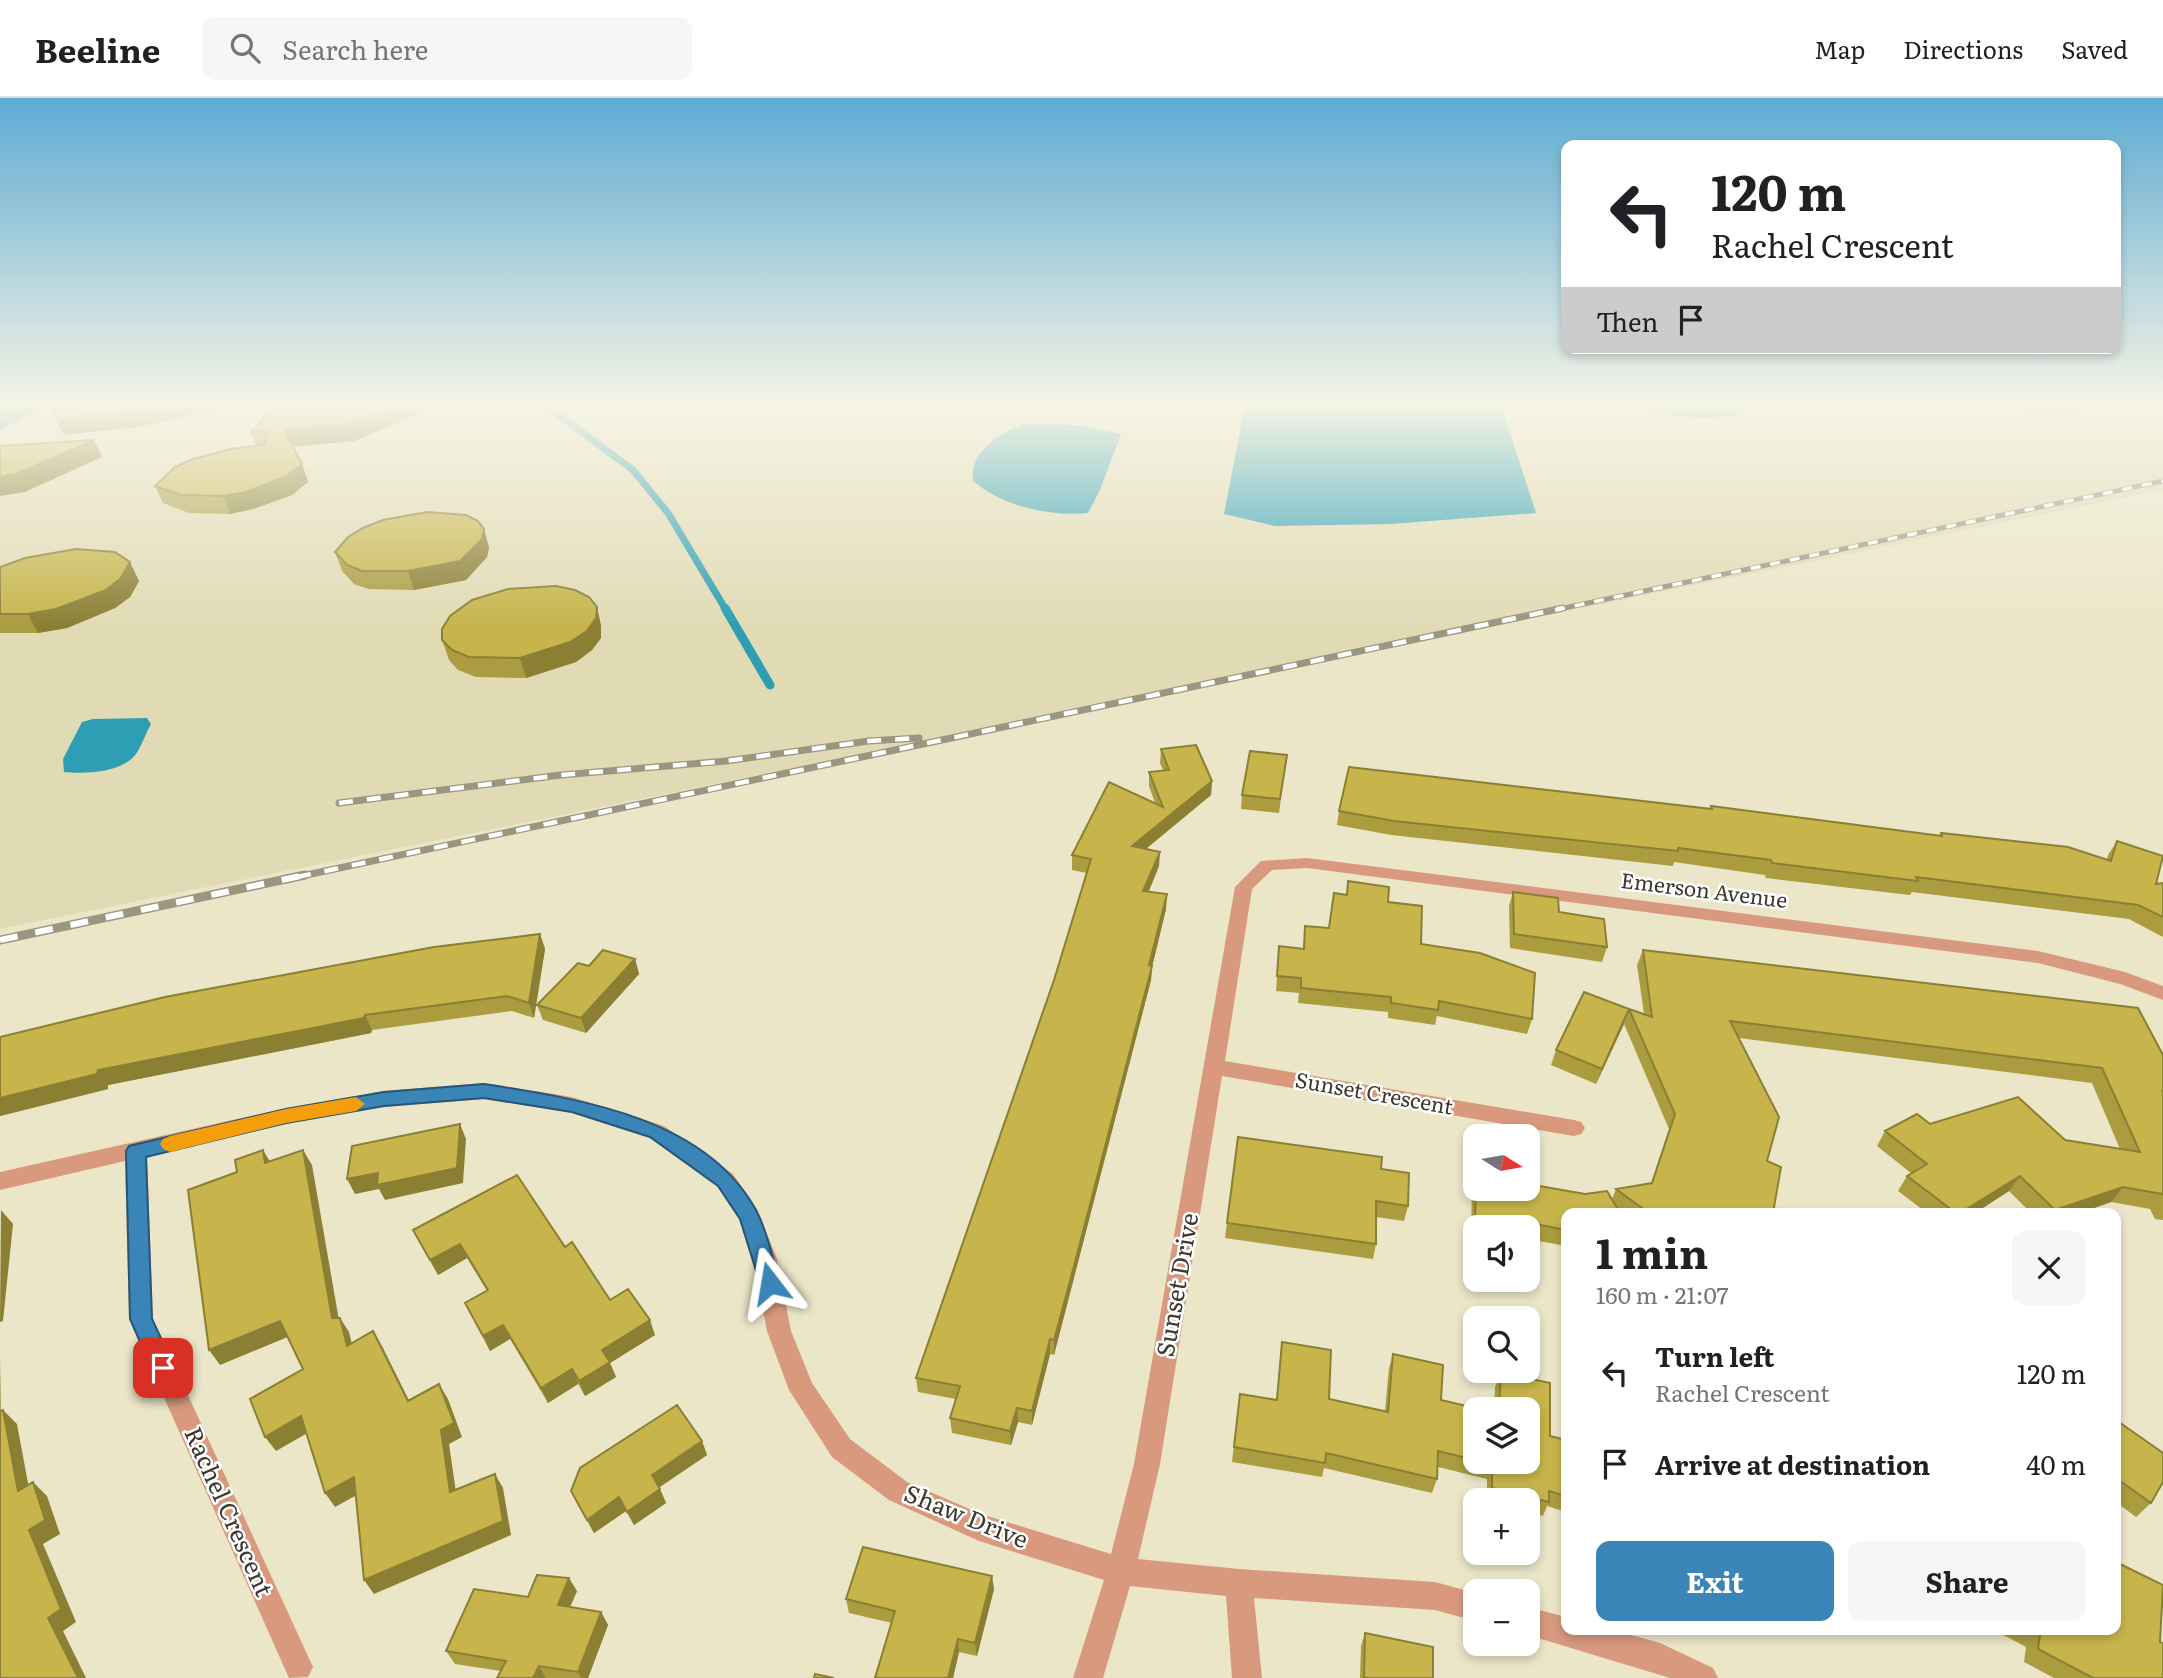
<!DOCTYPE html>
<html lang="en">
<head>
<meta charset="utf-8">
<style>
  :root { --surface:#fff; --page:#f6f6f6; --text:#202124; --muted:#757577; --line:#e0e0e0; --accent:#3a85b8 }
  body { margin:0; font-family:Literata,serif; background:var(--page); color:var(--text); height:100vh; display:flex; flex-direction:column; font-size:26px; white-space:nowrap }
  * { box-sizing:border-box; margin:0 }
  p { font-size:23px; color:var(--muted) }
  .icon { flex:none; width:38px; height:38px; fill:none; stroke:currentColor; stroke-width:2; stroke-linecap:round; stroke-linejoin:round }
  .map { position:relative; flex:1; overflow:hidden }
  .drawer { position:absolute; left:1561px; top:1110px; width:560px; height:427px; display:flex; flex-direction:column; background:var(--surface); border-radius:14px; box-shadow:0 4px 10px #0003 }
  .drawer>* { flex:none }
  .banner { position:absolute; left:1561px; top:42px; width:560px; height:214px; border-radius:14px; box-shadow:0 4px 10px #0003; background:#fff; color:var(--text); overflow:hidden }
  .needle { width:46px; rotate:101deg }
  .buttons { position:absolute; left:1463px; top:1026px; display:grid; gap:14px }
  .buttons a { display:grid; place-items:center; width:77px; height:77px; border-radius:14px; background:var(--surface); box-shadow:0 4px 10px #0003; font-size:35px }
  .pin { position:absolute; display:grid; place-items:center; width:60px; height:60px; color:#fff; margin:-30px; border-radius:14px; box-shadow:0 4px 10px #0006 }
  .me { position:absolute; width:77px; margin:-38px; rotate:346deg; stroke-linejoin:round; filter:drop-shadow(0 0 5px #0008) }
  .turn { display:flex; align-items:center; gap:24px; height:147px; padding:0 35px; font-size:32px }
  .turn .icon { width:91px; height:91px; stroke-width:2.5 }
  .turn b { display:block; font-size:49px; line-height:60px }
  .then { display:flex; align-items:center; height:66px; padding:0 35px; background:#0003; gap:14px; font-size:26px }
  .round { display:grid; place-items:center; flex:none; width:74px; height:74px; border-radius:14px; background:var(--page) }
  .summary { display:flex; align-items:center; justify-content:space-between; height:119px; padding:0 35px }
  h1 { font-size:42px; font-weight:700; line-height:52px }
  .primary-button { display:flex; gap:14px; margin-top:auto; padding:14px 35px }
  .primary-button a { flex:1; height:80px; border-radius:14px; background:var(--accent); color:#fff; font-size:28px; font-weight:700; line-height:80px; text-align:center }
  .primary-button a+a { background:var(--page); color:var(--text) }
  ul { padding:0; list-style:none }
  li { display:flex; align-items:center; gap:21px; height:91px; padding:0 35px }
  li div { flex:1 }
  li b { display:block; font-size:26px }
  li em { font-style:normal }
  header { display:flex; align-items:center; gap:42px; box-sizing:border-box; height:98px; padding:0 35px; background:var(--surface); border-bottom:2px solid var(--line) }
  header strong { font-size:33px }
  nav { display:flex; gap:38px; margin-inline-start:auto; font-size:24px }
  .search { width:490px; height:63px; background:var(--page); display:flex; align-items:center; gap:18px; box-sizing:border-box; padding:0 24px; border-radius:14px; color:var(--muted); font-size:26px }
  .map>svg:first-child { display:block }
  .built { fill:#e1dbb5 }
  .water { fill:#2d9eb4 }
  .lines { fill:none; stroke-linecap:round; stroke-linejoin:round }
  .stream-far1 { stroke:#2d9eb4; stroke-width:7 }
  .stream { stroke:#2d9eb4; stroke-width:9 }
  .minor { fill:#d8997e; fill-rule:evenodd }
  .rail-far2-casing { stroke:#9a9680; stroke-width:5 }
  .rail-far1-casing { stroke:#9a9680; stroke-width:7 }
  .rail-casing { stroke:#9a9680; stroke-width:9 }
  .rail-far2 { stroke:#fff; stroke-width:3.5; stroke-dasharray:10; stroke-linecap:butt }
  .rail-far1 { stroke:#fff; stroke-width:4.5; stroke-dasharray:14; stroke-linecap:butt }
  .rail { stroke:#fff; stroke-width:6; stroke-dasharray:18; stroke-linecap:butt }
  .wall { fill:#ab9c40 }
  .shaded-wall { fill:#8b7f34 }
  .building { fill:#c7b54b; stroke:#8b7f34; stroke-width:2 }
  .route { fill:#3a85b8; stroke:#265678; stroke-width:2 }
  .slow { fill:#f59e0b }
  .labels { text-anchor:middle; stroke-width:5; stroke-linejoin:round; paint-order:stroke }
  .street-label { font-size:21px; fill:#3c3a2e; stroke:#fff }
  .near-street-label { font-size:24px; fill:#3c3a2e; stroke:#fff }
</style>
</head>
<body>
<header>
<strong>Beeline</strong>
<div class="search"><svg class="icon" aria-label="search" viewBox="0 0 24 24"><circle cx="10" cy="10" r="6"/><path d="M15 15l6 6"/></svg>Search here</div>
<nav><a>Map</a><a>Directions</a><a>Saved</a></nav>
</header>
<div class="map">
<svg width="2163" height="1580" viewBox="0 0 2163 1580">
  <rect width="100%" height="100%" fill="#ebe6c8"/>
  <path class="built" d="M0,307H2163V392L0,831Z"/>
  <path class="water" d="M0,307H51L0,332Z
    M1245,307H1501L1536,415L1390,426L1275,428L1224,416Z
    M1633,307H1748V312C1729,326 1651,320 1633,307Z
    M2000,307H2111C2071,314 2039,319 2000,307Z
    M1023,326L1076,327L1121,336L1100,392L1088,415C1050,419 1002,408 973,383C969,353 1000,336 1023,326Z
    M147,620L151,626C146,635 143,644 138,653C125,675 87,676 64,674L63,661L82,624L93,621Z"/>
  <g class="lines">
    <path class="stream-far1" d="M545,307L633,372L668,415L726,512"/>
    <path class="stream" d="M725,510L770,587"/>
    <path class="minor" d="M1307,760L2038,853L2125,874L2163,888V902L2120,886L2038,865L1307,770L1272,772L1252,791L1225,963L1574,1022L1581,1024L1585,1030L1581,1036L1574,1038L1222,978L1160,1366L1138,1461L1239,1471L1435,1484L1475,1495V1523L1435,1512L1254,1500L1262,1580H1232L1226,1498L1130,1488L1103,1580H1073L1104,1482L979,1443L889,1402L832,1359L789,1292L767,1233L753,1161L739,1121L717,1088L650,1040L572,1015L484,1001L384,1009L286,1026L147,1058L153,1221L313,1569L308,1579L289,1580L129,1221L125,1063L0,1092V1074L286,1010L384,993L484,985L572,999L664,1028L733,1076L757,1111L777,1161L791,1233L812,1285L850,1341L907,1384L981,1416L1111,1456L1134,1366L1235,789L1261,763Z
      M1528,1509L1566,1519V1531H1609L1660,1545L1713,1570L1718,1580H1670L1528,1537Z"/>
    <g class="rail-far2-casing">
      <path id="rail-far2" d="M1555,512L2163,383"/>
    </g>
    <g class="rail-far1-casing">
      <path id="rail-far1" d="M339,705L561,677L726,663L869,643L919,640
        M297,779L1563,510"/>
    </g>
    <g class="rail-casing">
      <path id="rail" d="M0,842L305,777"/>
    </g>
    <use href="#rail-far2" class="rail-far2"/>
    <use href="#rail-far1" class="rail-far1"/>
    <use href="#rail" class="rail"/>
  </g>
  <path class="wall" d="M280,307H423L425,313L354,343L293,348L302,366L308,384L292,397L253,411L230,416L189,415L163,405L155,388L256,348L251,334Z
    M489,449L487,459L466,482L414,492L369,491L354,486L342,473L335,454Z
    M0,469L139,483L130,499L115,510L67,530L38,535H0Z
    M597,509L601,528V540L592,552L576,564L526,580L476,579L458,572L449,562L442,542Z
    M1161,651L1212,683L1211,697L1146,751L1159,768L1149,793L1166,811L1152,869L1151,882L1054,1257L1050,1256L1032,1327L1018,1324L1011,1347L952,1335L950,1320L956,1301L918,1294L916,1280L1054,882L1087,775L1072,772V757L1155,705L1149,688V674L1163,672L1160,665Z
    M1287,657L1279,715L1241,711L1242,697Z
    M1711,708L1939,738L1941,735L2107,762L2108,757L2117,743L2156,786L2163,785V839L2129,821L1912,794L1910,797L1766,780L1765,777L1674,764L1673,768L1391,737L1337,727L1339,713L1710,711Z
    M1348,783L1388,804L1421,846L1532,921L1527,936L1437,918L1435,927L1388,920V914L1298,905L1299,895L1276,893L1279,848L1303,851L1305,828L1329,830L1346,797Z
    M1513,794L1559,814L1607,849L1602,864L1510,850L1509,808Z
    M540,836L545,851L534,920L512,913L372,932L371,935L108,987V991L0,1018V939Z
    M1643,852L2163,956V1122L2155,1121L2150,1111L2111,1104L2080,1115H2031L2009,1093L1975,1115H1927L1898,1093L1907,1078L1911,1075L1877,1048L1885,1033L1930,1026L2065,1042L2120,1051L2092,985L1739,940L1767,1063L1773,1115H1622L1619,1113L1566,1115V1148L1528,1141V1129H1475V1179L1470,1178L1472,1091L1475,1079V1090L1612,1101L1616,1091L1651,1086L1669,1031L1624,926L1629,911L1644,916L1637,867Z
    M635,861L639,876L586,935L543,922L537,907L589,868Z
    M1624,926L1596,986L1551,967L1556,952Z
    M1238,1039L1381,1071L1408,1108L1404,1123L1376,1119V1146L1373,1161L1225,1140Z
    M413,1132L565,1149L610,1202L655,1237L610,1265L616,1279L585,1298L578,1286L548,1305L510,1241L490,1253L465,1205L487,1193L467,1160L438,1177Z
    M1485,1181H1523L1520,1188Z
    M1282,1244L1329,1301L1385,1313L1389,1270L1393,1256L1441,1302L1475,1311V1363H1528V1311H1494L1495,1289L1501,1274L1550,1338L1566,1342V1414L1547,1408L1543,1418L1528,1414V1402H1487V1381L1438,1369L1437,1381L1432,1395L1324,1370L1322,1379L1232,1364L1240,1296L1276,1302Z
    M2116,1322L2151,1405L2136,1419L2116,1404Z
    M702,1343L707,1357L659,1389L666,1405L634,1427L626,1413L594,1435L571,1393Z
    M994,1491L977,1558L959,1554L953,1580H875L892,1525L849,1515L846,1501Z
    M577,1493L570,1509L601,1514L608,1527L588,1580H497L501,1573L455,1566L446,1553L528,1499Z
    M1992,1531H2116L2160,1544L2163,1580H2054L2024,1564L2026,1549Z
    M1365,1535L1433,1580H1360L1361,1548Z"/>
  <path class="shaded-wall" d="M159,307H214L215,312L138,329L64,337L56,321Z
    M397,307H423L425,313L354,343L291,349L284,332Z
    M94,342L102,359L25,394L0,398V379Z
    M302,366L308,384L292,397L253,411L230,416L223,398Z
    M484,431L489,449L487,459L466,482L414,492L408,473Z
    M130,464L139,483L130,499L115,510L67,530L38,535L28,516Z
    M597,509L601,528V540L592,552L576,564L526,580L520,560Z
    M1212,683L1211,697L1131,763L1132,748Z
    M1160,754L1159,768L1143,807V793Z
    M1167,796L1166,811L1152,869L1151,882L1054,1257V1242Z
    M540,836L545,851L534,920L529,905Z
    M635,861L639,876L586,935L581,920Z
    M1629,911L1624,926L1596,986L1602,971Z
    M365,917L372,932L371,935L108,987V991L0,1018V1000L98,972Z
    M460,1026L466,1041L463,1085L385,1102L379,1091L355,1096L347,1081L378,1075Z
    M263,1052L272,1067L265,1065Z
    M303,1052L312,1067L341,1234L332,1220Z
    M2020,1078L2009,1093L1975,1115H1960Z
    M2123,1089L2111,1104L2080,1115H2053L2055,1112Z
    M1,1112L13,1126L3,1223L0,1224Z
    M460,1146L467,1160L438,1177L430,1162Z
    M340,1220L349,1234L356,1263L347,1248Z
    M650,1222L655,1237L610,1265L616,1279L585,1298L579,1283L602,1252Z
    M280,1223L290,1238L220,1267L209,1252Z
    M503,1227L510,1241L490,1253L483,1238Z
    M373,1233L382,1248L416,1317L408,1303Z
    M1050,1241V1256L1032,1327V1313Z
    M0,1256L1,1334L0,1333Z
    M572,1271L578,1286L548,1305L541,1290Z
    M439,1286L448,1301L462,1339L449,1346L458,1408L450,1394L441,1332Z
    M1017,1310L1018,1324L1011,1347L1010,1333Z
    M3,1312L17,1326L32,1407L18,1393Z
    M301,1318L311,1333L276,1353L265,1339Z
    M702,1343L707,1357L657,1391L652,1377Z
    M495,1376L503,1390L511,1437L374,1496L364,1482Z
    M354,1379L364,1393L335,1409L325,1395Z
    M33,1384L47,1398L60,1436L43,1446L76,1524L63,1533L86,1580H78L48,1520L29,1432Z
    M660,1391L666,1405L634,1427L627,1414Z
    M619,1399L626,1413L594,1435L587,1422Z
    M992,1478L994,1491L977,1558L975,1545Z
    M569,1480L577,1493L565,1520L558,1507Z
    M601,1514L608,1527L588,1580H581L578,1574Z
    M958,1541L959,1554L953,1580H948Z
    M539,1568L546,1580H533Z"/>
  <path class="building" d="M53,307H159L131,312L56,321Z
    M280,307H397L348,326L284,332L302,366L285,379L246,394L223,398L181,397L155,388L175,369L190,362L231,351L265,347L268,333L251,334L273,310Z
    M94,342L16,376L0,379V348Z
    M427,414L466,417L478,423L484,431L482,441L460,463L408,473H362L347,467L335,454L348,439L363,430L383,422Z
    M76,451L115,454L130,464L121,480L106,492L56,511L28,516H0V469L25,460Z
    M556,488L575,492L589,499L597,509L596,520L587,533L570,544L520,560L469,559L452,552L442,542V531L450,518L472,502L508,491Z
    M1196,647L1212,683L1132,748L1160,754L1143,793L1167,796L1149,867L1152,868L1074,1168L1054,1242L1050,1241L1032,1313L1017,1310L1010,1333L950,1320L960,1288L916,1280L1054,882L1091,761L1072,757L1109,684L1163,709L1149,674L1169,672L1161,651Z
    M1250,653L1287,657L1280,701L1242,697Z
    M1349,669L1712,711L1711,708L1942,738L1941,735L2068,749L2111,763L2117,743L2163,758L2156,786L2163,785V819L2138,807L1916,779L1918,783L1772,765L1771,762L1678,750V753L1394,723L1339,713Z
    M1348,783L1389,789L1388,804L1422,808L1421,846L1480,855L1535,875L1532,921L1439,903L1438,912L1391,905V899L1301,890V880L1277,878L1279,848L1304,851L1305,828L1329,830L1334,795L1347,797Z
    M1513,794L1558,800L1559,814L1604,821L1607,849L1514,836Z
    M540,836L529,905L507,898L365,917L364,920L98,972L97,976L0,1000V939L165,899L434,849Z
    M603,852L635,861L581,920L537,907L578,865L589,868Z
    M1643,852L2138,910L2163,957V993L2162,992L2163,995V1097L2162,1096L2123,1089L2055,1112L2020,1078L1960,1115H1956L1907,1078L1927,1066L1885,1033L1917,1016L1930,1026L2018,999L2065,1042L2140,1054L2102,970L1730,923L1779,1019L1767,1063L1781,1069L1773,1115H1649L1616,1091L1652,1085L1675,1016L1629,911L1652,919Z
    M1584,894L1629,911L1602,971L1556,952Z
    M460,1026L457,1070L377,1087L378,1075L347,1081L352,1048Z
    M1238,1039L1382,1059L1381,1071L1409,1075L1408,1108L1376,1103V1146L1227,1125Z
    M263,1052L265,1065L303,1052L332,1220H340L347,1248L373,1233L408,1303L439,1286L454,1325L441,1332L450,1394L495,1376L503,1423L364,1482L354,1379L325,1395L301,1318L265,1339L250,1301L303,1271L280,1223L209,1252L188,1092L237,1074L235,1062Z
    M517,1077L565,1149L572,1144L610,1202L628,1191L650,1222L602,1252L610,1264L579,1283L572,1271L541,1290L503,1227L483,1238L465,1205L488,1192L460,1146L430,1162L413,1132Z
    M1528,1086L1585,1096L1607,1093L1620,1115H1566V1132L1525,1124V1129H1475L1474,1163L1476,1090H1528Z
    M1282,1244L1331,1252L1329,1301L1388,1314L1393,1256L1443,1267L1441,1302L1479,1311H1475V1362L1438,1353L1437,1381L1326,1355L1325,1365L1234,1349L1240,1296L1277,1302Z
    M1501,1274L1550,1285V1338L1566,1342V1398L1549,1393V1404L1492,1390V1367L1479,1363H1528V1311H1499Z
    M677,1307L702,1343L652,1377L660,1391L627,1414L619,1399L587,1422L571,1393L580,1370Z
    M3,1312L18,1393L33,1384L45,1422L29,1432L61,1511L48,1520L78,1580H0V1313Z
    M2116,1322L2163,1355V1384L2151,1405L2116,1380Z
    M863,1449L992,1478L975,1545L958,1541L948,1580H875L895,1513L846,1501Z
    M2116,1464L2163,1487L2160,1544L2163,1545V1580H2093L2038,1551L2040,1536L2031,1531H2116Z
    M537,1477L569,1480L558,1507L601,1514L578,1574L539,1568L533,1580H497L506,1563L446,1553L474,1491L528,1499Z
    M1365,1535L1433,1549V1580H1364Z
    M815,1576L834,1580H814Z"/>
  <linearGradient id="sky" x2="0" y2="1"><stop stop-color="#5dabd3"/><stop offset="0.58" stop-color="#f6f4e6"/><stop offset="1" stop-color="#f6f4e6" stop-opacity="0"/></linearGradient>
  <rect width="2163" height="528" fill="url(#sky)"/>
  <path class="route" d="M484,986C579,1001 707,1019 757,1114C768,1135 773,1163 780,1185L777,1192L770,1194L762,1192L740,1121L718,1088L650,1039L572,1014L484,1000L384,1008L286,1025L146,1059L152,1221L175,1270L171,1278L163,1281L155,1278L130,1221L126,1053L129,1048L286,1011L384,994Z"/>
  <path class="slow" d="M356,999L365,1006L356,1013L286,1025L170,1054L163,1051L160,1046L163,1041L170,1038L286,1011Z"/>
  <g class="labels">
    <g class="street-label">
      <text transform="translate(1704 793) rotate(7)" y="7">Emerson Avenue</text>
      <text transform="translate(1374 996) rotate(10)" y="7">Sunset Crescent</text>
    </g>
    <g class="near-street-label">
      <text transform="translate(1178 1187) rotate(-80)" y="8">Sunset Drive</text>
      <text transform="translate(228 1414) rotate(66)" y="8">Rachel Crescent</text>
      <text transform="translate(966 1419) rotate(22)" y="8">Shaw Drive</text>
    </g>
  </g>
</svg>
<div class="buttons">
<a><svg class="needle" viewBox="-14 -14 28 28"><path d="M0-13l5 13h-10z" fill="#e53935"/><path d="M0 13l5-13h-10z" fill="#757577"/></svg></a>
<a><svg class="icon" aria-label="sound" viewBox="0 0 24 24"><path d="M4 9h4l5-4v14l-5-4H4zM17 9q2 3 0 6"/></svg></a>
<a><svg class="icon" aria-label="search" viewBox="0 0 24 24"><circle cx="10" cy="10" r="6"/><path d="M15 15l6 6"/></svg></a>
<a><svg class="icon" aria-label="layers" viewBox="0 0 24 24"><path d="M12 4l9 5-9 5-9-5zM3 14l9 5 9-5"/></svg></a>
<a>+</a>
<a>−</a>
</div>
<div class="pin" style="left:163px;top:1270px;background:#d93025"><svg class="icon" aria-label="arrive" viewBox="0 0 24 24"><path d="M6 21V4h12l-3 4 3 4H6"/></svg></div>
<svg class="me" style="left:770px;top:1185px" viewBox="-20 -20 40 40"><path d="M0-17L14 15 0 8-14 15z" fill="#3a85b8" stroke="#fff" stroke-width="4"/></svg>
<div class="banner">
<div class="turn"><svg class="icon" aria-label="left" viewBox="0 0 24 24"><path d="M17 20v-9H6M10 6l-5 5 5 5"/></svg><div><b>120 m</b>Rachel Crescent</div></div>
<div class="then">Then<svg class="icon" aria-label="arrive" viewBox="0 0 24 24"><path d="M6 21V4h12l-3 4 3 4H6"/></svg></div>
</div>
<section class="drawer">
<div class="summary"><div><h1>1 min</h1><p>160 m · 21:07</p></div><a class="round"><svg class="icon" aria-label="close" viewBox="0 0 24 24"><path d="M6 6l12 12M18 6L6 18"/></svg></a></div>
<ul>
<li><svg class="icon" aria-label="left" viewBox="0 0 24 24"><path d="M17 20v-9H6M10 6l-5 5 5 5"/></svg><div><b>Turn left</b><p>Rachel Crescent</p></div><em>120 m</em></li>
<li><svg class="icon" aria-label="arrive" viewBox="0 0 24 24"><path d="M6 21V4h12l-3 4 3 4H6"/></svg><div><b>Arrive at destination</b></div><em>40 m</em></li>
</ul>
<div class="primary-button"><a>Exit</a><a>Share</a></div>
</section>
</div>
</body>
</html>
